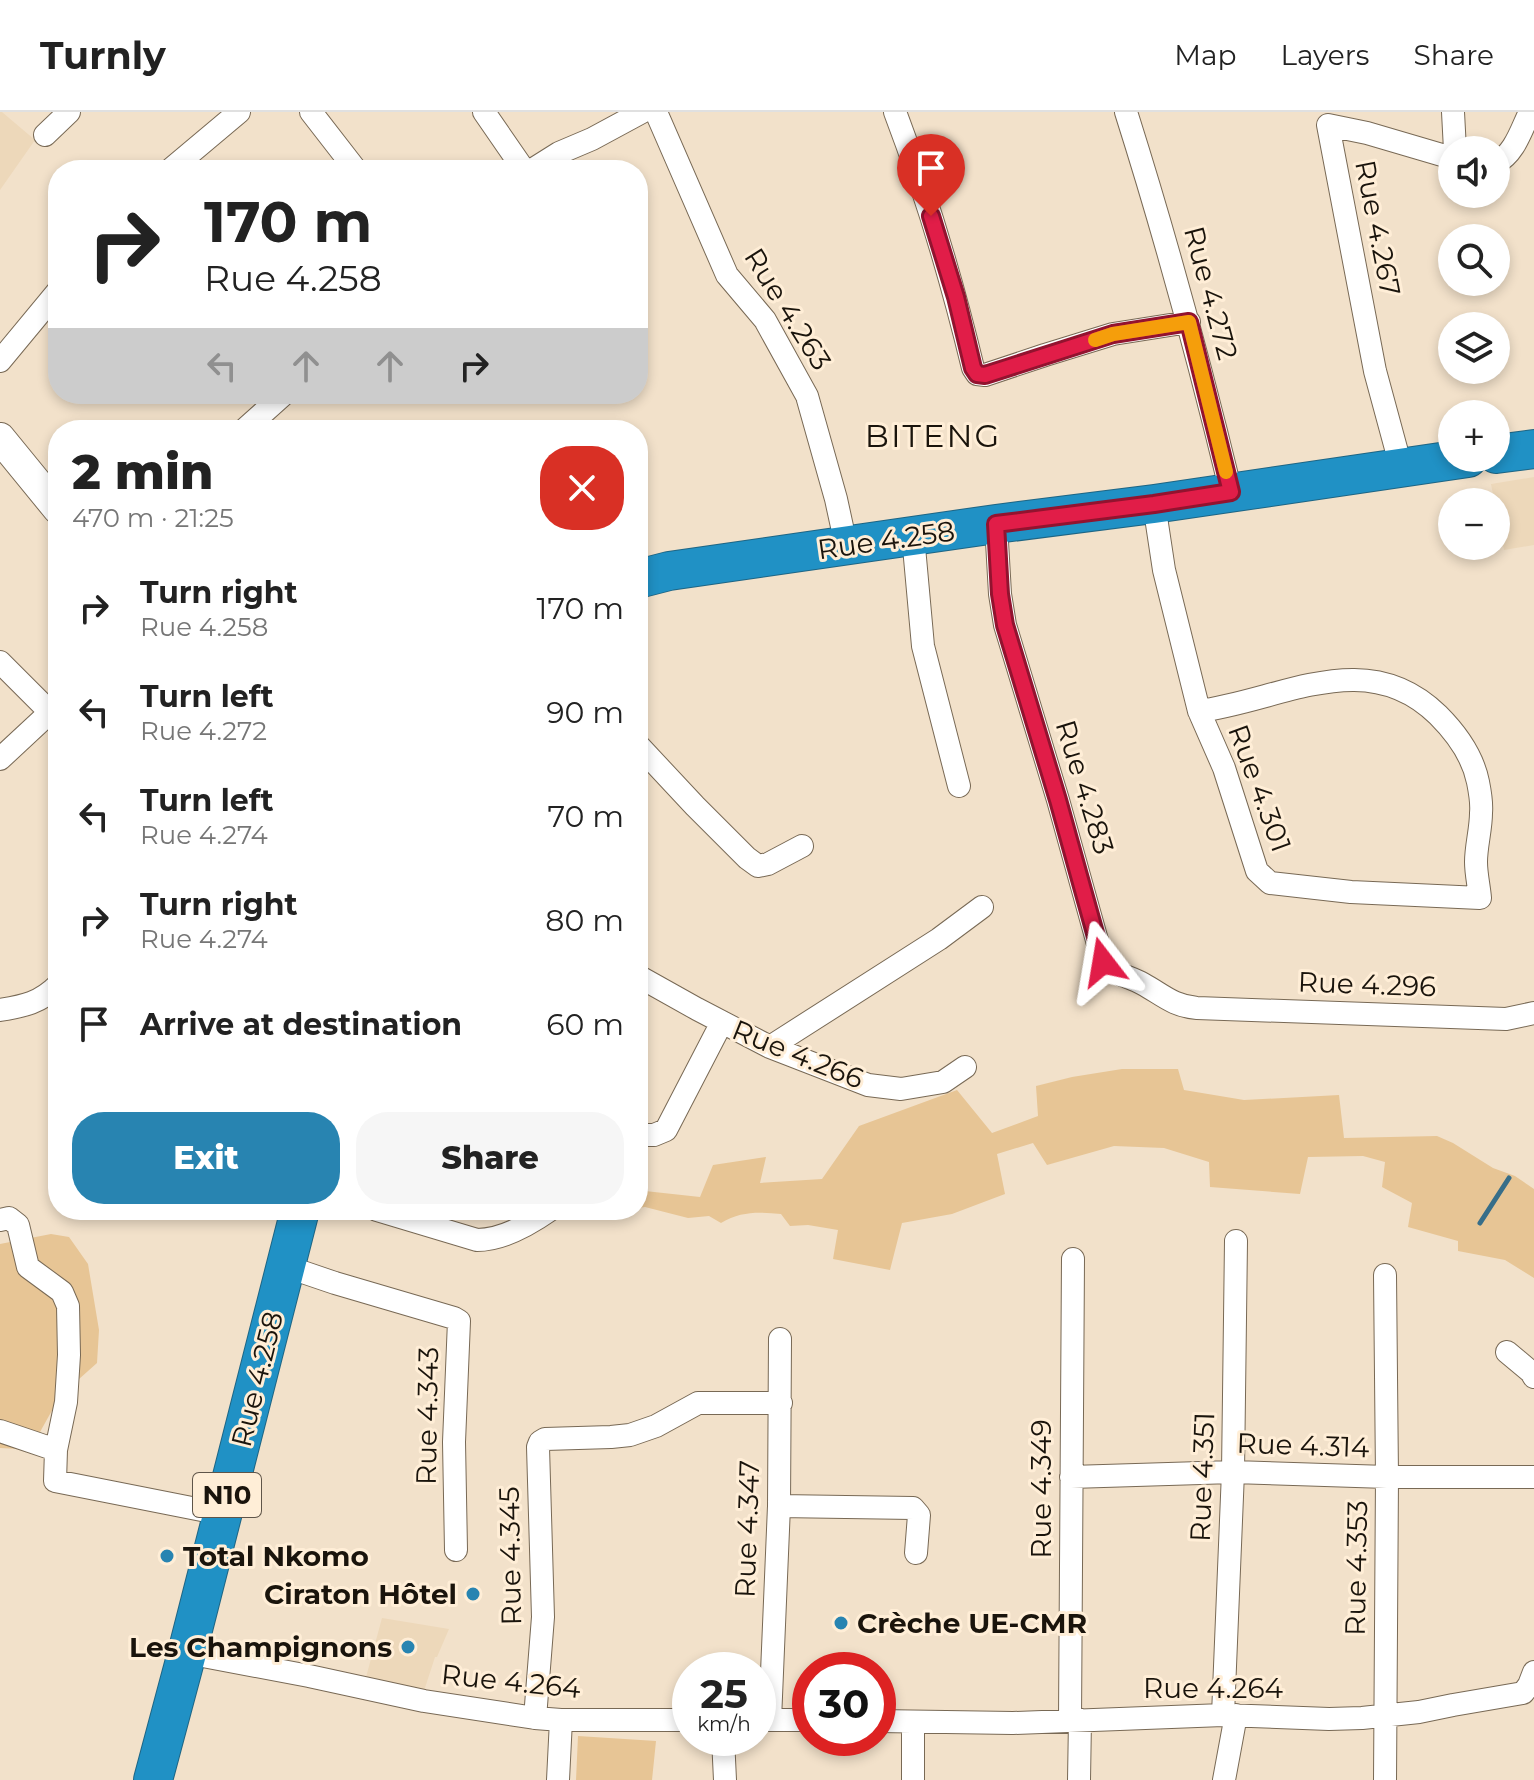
<!DOCTYPE html>
<html lang="en">
<head>
<meta charset="utf-8">
<style>
  :root { --surface:#fff; --page:#f6f6f6; --text:#222; --muted:#767676; --line:#e0e0e0; --accent:#2884b1 }
  body { margin:0; font-family:Montserrat,sans-serif; background:var(--page); color:var(--text); height:100vh; display:flex; flex-direction:column; font-size:30px; white-space:nowrap }
  * { box-sizing:border-box; margin:0 }
  p { font-size:26px; color:var(--muted) }
  .icon { flex:none; width:44px; height:44px; fill:none; stroke:currentColor; stroke-width:2; stroke-linecap:round; stroke-linejoin:round }
  .map { position:relative; flex:1; overflow:hidden }
  .side { position:absolute; left:48px; top:308px; width:600px; height:800px; display:flex; flex-direction:column; background:var(--surface); border-radius:32px; box-shadow:0 4px 12px #0003 }
  .side>* { flex:none }
  .guide { position:absolute; left:48px; top:48px; width:600px; height:244px; border-radius:32px; box-shadow:0 4px 12px #0003; background:#fff; color:var(--text); overflow:hidden }
  .fabs { position:absolute; left:1438px; top:24px; display:grid; gap:16px }
  .fabs a { display:grid; place-items:center; width:72px; height:72px; border-radius:50%; background:var(--surface); box-shadow:0 4px 12px #0003; font-size:40px }
  .speed { position:absolute; left:672px; top:1540px; display:flex; gap:16px; font-size:40px; font-weight:700; text-align:center }
  .speed>* { display:grid; place-content:center; width:104px; height:104px; border-radius:50%; background:var(--surface); box-shadow:0 4px 12px #0003; line-height:1 }
  .speed small { font-size:20px; font-weight:400 }
  .speed .limit { border:12px solid #d22; background:#fff; color:#111 }
  .pin { position:absolute; display:grid; place-items:center; width:68px; height:68px; color:#fff; margin:-82px -34px; border-radius:50% 50% 50% 0; rotate:-45deg; box-shadow:0 0 8px #0007 }
  .pin .icon { rotate:45deg }
  .me { position:absolute; width:88px; margin:-44px; rotate:346deg; stroke-linejoin:round; filter:drop-shadow(0 0 6px #0008) }
  .turn { display:flex; align-items:center; gap:28px; height:168px; padding:0 24px; font-size:36px }
  .turn .icon { width:104px; height:104px; stroke-width:2.5 }
  .turn b { display:block; font-size:56px; line-height:68px }
  .lanes { display:flex; align-items:center; height:76px; padding:0 24px; background:#0003; justify-content:center; gap:40px; direction:ltr }
  .lanes .off { opacity:.35 }
  .round { display:grid; place-items:center; flex:none; width:84px; height:84px; border-radius:32px; background:var(--page) }
  .overview { display:flex; align-items:center; justify-content:space-between; height:136px; padding:0 24px }
  h1 { font-size:48px; font-weight:800; line-height:60px }
  .primary-button { display:flex; gap:16px; margin-top:auto; padding:16px 24px }
  .primary-button a { flex:1; height:92px; border-radius:32px; background:var(--accent); color:#fff; font-size:32px; font-weight:800; line-height:92px; text-align:center }
  .primary-button a+a { background:var(--page); color:var(--text) }
  ul { padding:0; list-style:none }
  li { display:flex; align-items:center; gap:24px; height:104px; padding:0 24px }
  li div { flex:1 }
  li b { display:block; font-size:30px }
  li em { font-style:normal }
  header { display:flex; align-items:center; gap:48px; box-sizing:border-box; height:112px; padding:0 40px; background:var(--surface); border-bottom:2px solid var(--line) }
  header strong { font-size:38px }
  nav { display:flex; gap:44px; margin-inline-start:auto; font-size:28px }
  .map>svg:first-child { display:block }
  .built { fill:#edd8ba }
  .green { fill:#e7c595 }
  .lines { fill:none; stroke-linecap:round; stroke-linejoin:round }
  .stream { stroke:#376e89; stroke-width:5 }
  .street-casing { stroke:#786955; stroke-width:24 }
  .secondary-casing { stroke:#786955; stroke-width:32 }
  .highway-casing { stroke:#1e6584; stroke-width:40 }
  .street { stroke:#fff; stroke-width:22 }
  .secondary { stroke:#fff; stroke-width:30 }
  .highway { stroke:#2091c5; stroke-width:38 }
  .route-casing { stroke:#92132f; stroke-width:20 }
  .route { stroke:#e11d48; stroke-width:14 }
  .slow { stroke:#f59e0b; stroke-width:14 }
  .poi-dot { fill:#2884b1; stroke:#ffeed7; stroke-width:3 }
  .labels { text-anchor:middle; stroke-width:6; stroke-linejoin:round; paint-order:stroke }
  .shield { fill:#ffeed7; stroke:#5f5549; stroke-width:2 }
  .shield-label { font-size:26px; font-weight:bold; fill:#1a140c }
  .street-label { font-size:28px; fill:#1a140c; stroke:#ffeed7 }
  .poi-label { font-size:28px; font-weight:bold; fill:#1a140c; stroke:#ffeed7; text-anchor:start }
  .quarter-label { font-size:32px; letter-spacing:2px; fill:#1a140c; stroke:#ffeed7 }
</style>
</head>
<body>
<header>
<strong>Turnly</strong>
<nav><a>Map</a><a>Layers</a><a>Share</a></nav>
</header>
<div class="map">
<svg width="1534" height="1668" viewBox="0 0 1534 1668">
  <rect width="100%" height="100%" fill="#f2e1ca"/>
  <path class="built" d="M0,0H2L35,28L0,78Z
    M1534,365V433L1504,438L1491,372Z
    M382,1506L449,1517L437,1545H435L424,1579L365,1569Z"/>
  <path class="green" d="M1122,957H1178L1184,978L1244,988L1339,983L1344,1026L1437,1024L1453,1031L1493,1056L1515,1064L1534,1077V1166L1505,1148L1458,1139V1129L1408,1115L1412,1091L1382,1075L1385,1050L1363,1044L1308,1045L1300,1082L1210,1075L1209,1050L1164,1036L1114,1034L1047,1053L1033,1031L997,1042L1005,1082L952,1102L902,1111L890,1158L833,1147L838,1118L808,1113L790,1114L781,1102C759,1100 741,1099 721,1111L709,1104L688,1106L645,1095L638,1096V1081L645,1079L700,1085L713,1053L766,1045L760,1071L822,1067L859,1014L957,978L992,1021L1038,1004L1036,974L1072,965Z
    M51,1122L69,1125L88,1152L99,1218L97,1251L60,1284L35,1329L20,1337L0,1336V1132Z
    M578,1624L656,1629L652,1668H576Z"/>
  <g class="lines">
    <path class="stream" d="M1480,1111L1509,1066"/>
    <g class="street-casing">
      <path id="street" d="M311,0L356,58
        M484,0L524,58
        M656,0L727,163L765,208L807,284L836,387L846,433
        M895,0C927,84 952,169 973,256L977,262L985,263L1045,243L1113,222L1189,210
        M1126,0C1166,126 1200,252 1231,380
        M1453,0L1455,38
        M45,23L69,0
        M1496,51C1515,41 1521,18 1530,0
        M170,58L239,0
        M532,58L559,41L592,27L642,0
        M0,249L58,179
        M244,318L284,282
        M1401,355L1375,259L1328,13L1367,21L1452,46
        M1154,392L1164,458L1199,599L1224,656L1257,759L1270,771L1351,780L1480,786C1479,774 1476,762 1476,750C1476,734 1481,717 1481,701C1482,691 1480,680 1478,670C1473,645 1456,621 1438,603C1366,532 1280,589 1199,599
        M996,412L1000,482L1005,513L1058,688L1103,850C1114,863 1129,864 1143,872C1163,883 1173,894 1197,896L1506,907L1534,901
        M913,424L923,534L959,674
        M0,550L50,600
        M638,633L695,694L747,746L758,754L768,752L802,734
        M0,647L58,593
        M638,864L697,897L770,935L868,973L901,977L943,970L965,955
        M0,898C24,894 40,891 58,873
        M770,935L939,827L982,795
        M638,1023H654L666,1018L722,910
        M377,1098L477,1128C502,1128 530,1112 550,1098
        M0,1108L9,1106L18,1113L28,1155L62,1180L68,1194L69,1243L66,1290L56,1338L55,1369L222,1402
        M285,1154L335,1171L454,1206L459,1209L454,1330L456,1438
        M1507,1240L1531,1260L1534,1265
        M0,1319L56,1338
        M1071,1365L1233,1360L1387,1365H1534
        M779,1394L913,1396L919,1403L916,1441
        M187,1541L309,1564L424,1589L535,1606L561,1608H690
        M1223,1603L1233,1360L1236,1129
        M535,1606L543,1505L538,1335L540,1330L545,1327L611,1325L630,1323L656,1314L698,1291H781
        M758,1608H810
        M770,1608L779,1394L780,1227
        M1070,1608L1073,1147
        M878,1609L1013,1611L1223,1603L1329,1607L1362,1606L1419,1600L1453,1593L1523,1581L1529,1573L1534,1560
        M913,1610V1668
        M723,1626L725,1668
        M558,1668L561,1608
        M1079,1668L1080,1608
        M1224,1668L1236,1603
        M1385,1668L1387,1365L1385,1163"/>
    </g>
    <g class="secondary-casing">
      <path id="secondary" d="M0,326L58,397"/>
    </g>
    <g class="highway-casing">
      <path id="highway" d="M1496,342L1534,337
        M638,467L669,459L996,412L1154,392L1468,346
        M153,1668L187,1541L300,1098"/>
    </g>
    <use href="#street" class="street"/>
    <use href="#secondary" class="secondary"/>
    <use href="#highway" class="highway"/>
  </g>
  <g class="lines">
    <g class="route-casing">
      <path id="route" d="M931,104L956,185L973,256L977,262L985,263L1113,222L1189,210L1231,380L1154,392L996,412L1000,482L1005,513L1058,688L1103,850"/>
    </g>
    <use href="#route" class="route"/>
    <path class="slow" d="M1095,228L1113,222L1189,210L1226,360"/>
  </g>
  <g class="poi-dot">
    <circle cx="167" cy="1444" r="8"/>
    <circle cx="473" cy="1482" r="8"/>
    <circle cx="841" cy="1511" r="8"/>
    <circle cx="408" cy="1535" r="8"/>
  </g>
  <g class="labels">
    <rect class="shield" x="193" y="1361" width="68" height="44" rx="6"/>
    <g class="shield-label">
      <text x="227" y="1392">N10</text>
    </g>
    <g class="street-label">
      <text transform="translate(1378 116) rotate(79)" y="10">Rue 4.267</text>
      <text transform="translate(1211 181) rotate(75)" y="10">Rue 4.272</text>
      <text transform="translate(788 197) rotate(58)" y="10">Rue 4.263</text>
      <text transform="translate(886 428) rotate(-8)" y="10">Rue 4.258</text>
      <text transform="translate(1085 675) rotate(73)" y="10">Rue 4.283</text>
      <text transform="translate(1260 676) rotate(70)" y="10">Rue 4.301</text>
      <text transform="translate(1367 872) rotate(2)" y="10">Rue 4.296</text>
      <text transform="translate(798 942) rotate(22)" y="10">Rue 4.266</text>
      <text transform="translate(257 1267) rotate(-76)" y="10">Rue 4.258</text>
      <text transform="translate(427 1304) rotate(-89)" y="10">Rue 4.343</text>
      <text transform="translate(1303 1333) rotate(2)" y="10">Rue 4.314</text>
      <text transform="translate(1202 1365) rotate(-88)" y="10">Rue 4.351</text>
      <text transform="translate(1041 1377) rotate(-90)" y="10">Rue 4.349</text>
      <text transform="translate(747 1417) rotate(-88)" y="10">Rue 4.347</text>
      <text transform="translate(510 1444) rotate(-91)" y="10">Rue 4.345</text>
      <text transform="translate(1356 1456) rotate(-89)" y="10">Rue 4.353</text>
      <text transform="translate(511 1569) rotate(6)" y="10">Rue 4.264</text>
      <text x="1213" y="1586">Rue 4.264</text>
    </g>
    <g class="poi-label">
      <text x="183" y="1454">Total Nkomo</text>
      <text x="457" y="1492" text-anchor="end">Ciraton Hôtel</text>
      <text x="857" y="1521">Crèche UE-CMR</text>
      <text x="392" y="1545" text-anchor="end">Les Champignons</text>
    </g>
    <g class="quarter-label">
      <text x="933" y="335">BITENG</text>
    </g>
  </g>
</svg>
<div class="fabs">
<a><svg class="icon" aria-label="sound" viewBox="0 0 24 24"><path d="M4 9h4l5-4v14l-5-4H4zM17 9q2 3 0 6"/></svg></a>
<a><svg class="icon" aria-label="search" viewBox="0 0 24 24"><circle cx="10" cy="10" r="6"/><path d="M15 15l6 6"/></svg></a>
<a><svg class="icon" aria-label="layers" viewBox="0 0 24 24"><path d="M12 4l9 5-9 5-9-5zM3 14l9 5 9-5"/></svg></a>
<a>+</a>
<a>−</a>
</div>
<div class="speed"><div>25<small>km/h</small></div><div class="limit">30</div></div>
<div class="pin" style="left:931px;top:104px;background:#d93025"><svg class="icon" aria-label="arrive" viewBox="0 0 24 24"><path d="M6 21V4h12l-3 4 3 4H6"/></svg></div>
<svg class="me" style="left:1103px;top:850px" viewBox="-20 -20 40 40"><path d="M0-17L14 15 0 8-14 15z" fill="#e11d48" stroke="#fff" stroke-width="4"/></svg>
<div class="guide">
<div class="turn"><svg class="icon" aria-label="right" viewBox="0 0 24 24"><path d="M7 20v-9h11M14 6l5 5-5 5"/></svg><div><b>170 m</b>Rue 4.258</div></div>
<div class="lanes"><svg class="icon off" aria-label="left" viewBox="0 0 24 24"><path d="M17 20v-9H6M10 6l-5 5 5 5"/></svg><svg class="icon off" aria-label="ahead" viewBox="0 0 24 24"><path d="M12 20V5M6 11l6-6 6 6"/></svg><svg class="icon off" aria-label="ahead" viewBox="0 0 24 24"><path d="M12 20V5M6 11l6-6 6 6"/></svg><svg class="icon" aria-label="right" viewBox="0 0 24 24"><path d="M7 20v-9h11M14 6l5 5-5 5"/></svg></div>
</div>
<section class="side">
<div class="overview"><div><h1>2 min</h1><p>470 m · 21:25</p></div><a class="round" style="background:#d93025;color:#fff"><svg class="icon" aria-label="close" viewBox="0 0 24 24"><path d="M6 6l12 12M18 6L6 18"/></svg></a></div>
<ul>
<li><svg class="icon" aria-label="right" viewBox="0 0 24 24"><path d="M7 20v-9h11M14 6l5 5-5 5"/></svg><div><b>Turn right</b><p>Rue 4.258</p></div><em>170 m</em></li>
<li><svg class="icon" aria-label="left" viewBox="0 0 24 24"><path d="M17 20v-9H6M10 6l-5 5 5 5"/></svg><div><b>Turn left</b><p>Rue 4.272</p></div><em>90 m</em></li>
<li><svg class="icon" aria-label="left" viewBox="0 0 24 24"><path d="M17 20v-9H6M10 6l-5 5 5 5"/></svg><div><b>Turn left</b><p>Rue 4.274</p></div><em>70 m</em></li>
<li><svg class="icon" aria-label="right" viewBox="0 0 24 24"><path d="M7 20v-9h11M14 6l5 5-5 5"/></svg><div><b>Turn right</b><p>Rue 4.274</p></div><em>80 m</em></li>
<li><svg class="icon" aria-label="arrive" viewBox="0 0 24 24"><path d="M6 21V4h12l-3 4 3 4H6"/></svg><div><b>Arrive at destination</b></div><em>60 m</em></li>
</ul>
<div class="primary-button"><a>Exit</a><a>Share</a></div>
</section>
</div>
</body>
</html>
